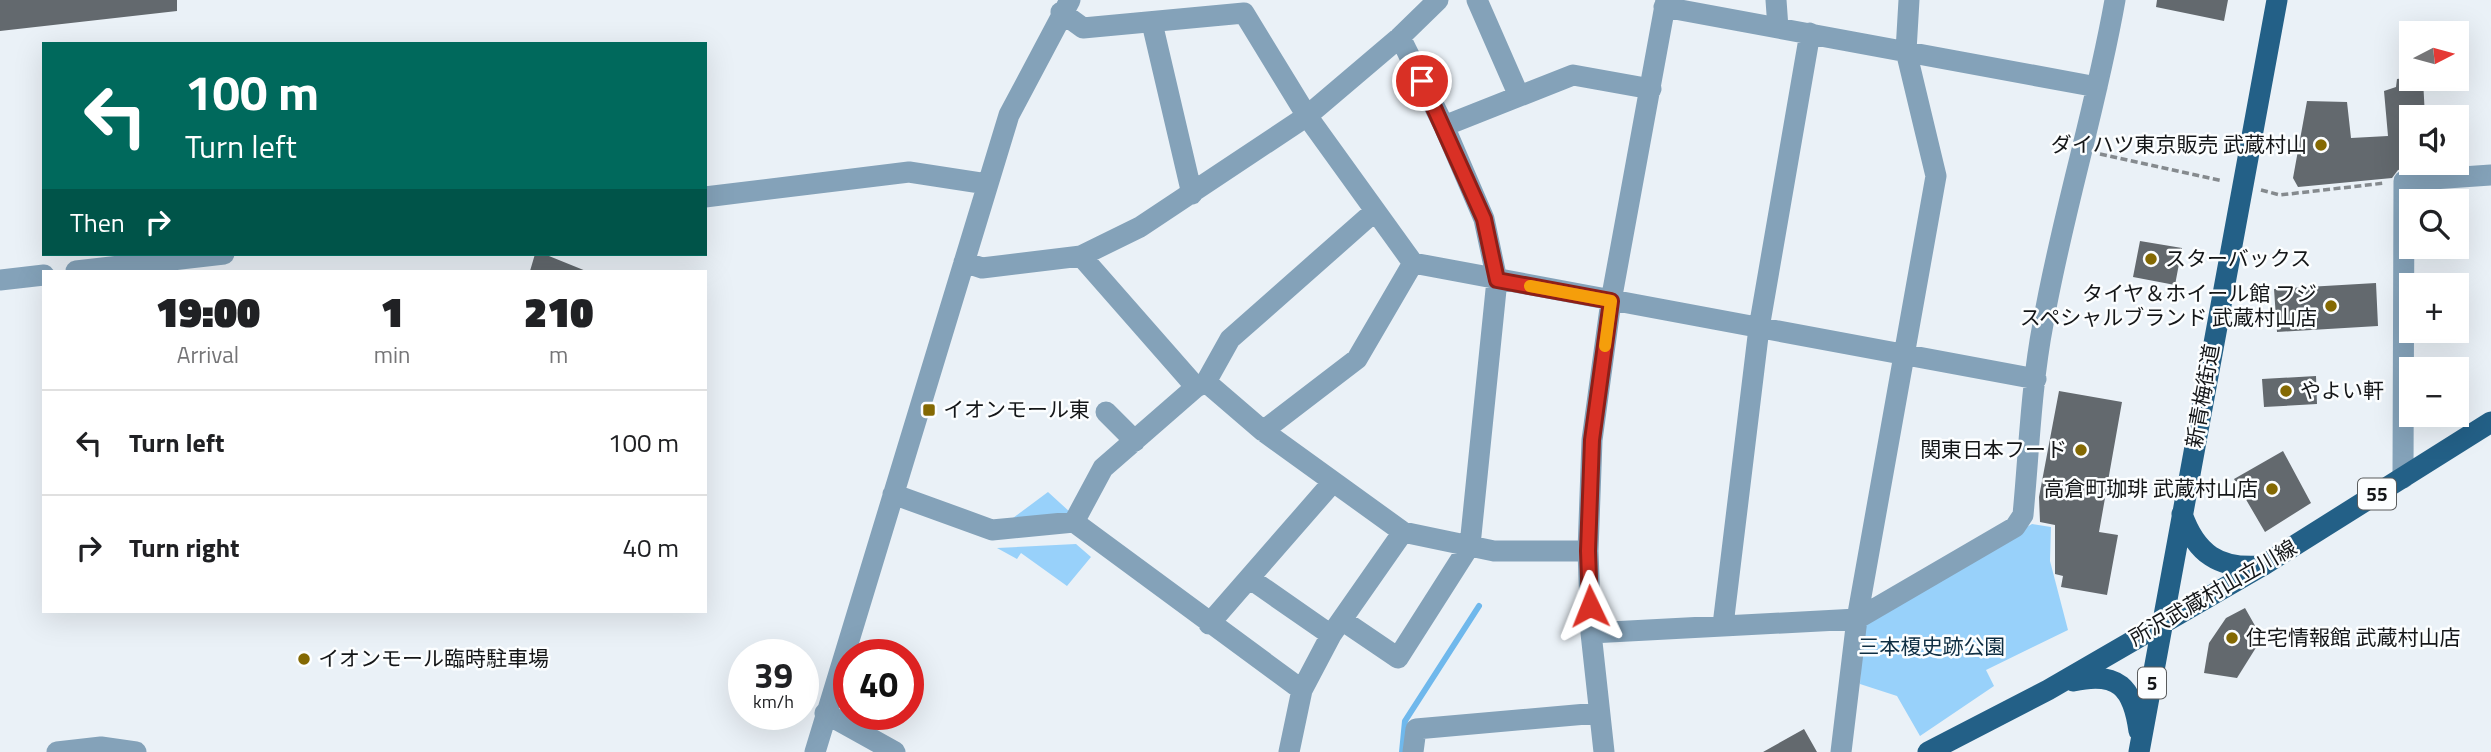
<!DOCTYPE html>
<html lang="en">
<head>
<meta charset="utf-8">
<style>
  :root { --surface:#fff; --page:#f2f2f2; --text:#202124; --muted:#757577; --line:#e0e0e0 }
  body { margin:0; font-family:"Titillium Web","Noto Sans JP",sans-serif; background:var(--page); color:var(--text); height:100vh; display:flex; flex-direction:column; font-size:26px; white-space:nowrap }
  * { box-sizing:border-box; margin:0 }
  p { font-size:23px; color:var(--muted) }
  .icon { flex:none; width:38px; height:38px; fill:none; stroke:currentColor; stroke-width:2; stroke-linecap:round; stroke-linejoin:round }
  .map { position:relative; flex:1; overflow:hidden }
  .drawer { position:absolute; left:42px; top:270px; width:665px; height:343px; display:flex; flex-direction:column; background:var(--surface); border-radius:0px; box-shadow:0 7px 28px #0002 }
  .drawer>* { flex:none }
  .top-card { position:absolute; left:42px; top:42px; width:665px; height:214px; border-radius:0px; box-shadow:0 7px 28px #0002; background:#00695c; color:#fff; overflow:hidden }
  .needle { width:46px; rotate:84deg }
  .controls { position:absolute; left:2399px; top:21px; display:grid; gap:14px }
  .controls a { display:grid; place-items:center; width:70px; height:70px; border-radius:0px; background:var(--surface); box-shadow:0 7px 28px #0002; font-size:35px }
  .speed { position:absolute; left:728px; top:639px; display:flex; gap:14px; font-size:35px; font-weight:700; text-align:center }
  .speed>* { display:grid; place-content:center; width:91px; height:91px; border-radius:50%; background:var(--surface); box-shadow:0 7px 28px #0002; line-height:1 }
  .speed small { font-size:18px; font-weight:400 }
  .speed .limit { border:10px solid #d22; background:#fff; color:#111 }
  .pin { position:absolute; display:grid; place-items:center; width:60px; height:60px; color:#fff; margin:-30px; border:4px solid #fff; border-radius:50%; box-shadow:0 2px 7px #0007 }
  .me { position:absolute; width:77px; margin:-38px; rotate:358deg; stroke-linejoin:round; filter:drop-shadow(0 0 5px #0008) }
  .turn { display:flex; align-items:center; gap:24px; height:147px; padding:0 28px; font-size:32px }
  .turn .icon { width:91px; height:91px; stroke-width:2.5 }
  .turn b { display:block; font-size:49px; line-height:60px }
  .then { display:flex; align-items:center; height:66px; padding:0 28px; background:#0003; gap:14px; font-size:26px }
  .eta { display:flex; justify-content:space-evenly; align-items:center; height:119px; text-align:center }
  .eta b { font-size:42px; font-weight:800; line-height:49px }
  ul { padding:0; list-style:none }
  li { display:flex; align-items:center; gap:21px; height:105px; padding:0 28px; border-top:2px solid var(--line) }
  li div { flex:1 }
  li b { display:block; font-size:26px }
  li em { font-style:normal }
  .map>svg:first-child { display:block }
  .green { fill:#98d1fa }
  .lines { fill:none; stroke-linecap:round; stroke-linejoin:round }
  .stream { stroke:#6fb8ec; stroke-width:6 }
  .building { fill:#63696e }
  .path { stroke:#858a8e; stroke-width:3.5; stroke-dasharray:7 3.5; stroke-linecap:butt }
  .minor { stroke:#84a2b9; stroke-width:21 }
  .major { stroke:#236087; stroke-width:21 }
  .route-casing { stroke:#8d1f18; stroke-width:18 }
  .route { stroke:#d93025; stroke-width:12 }
  .slow { stroke:#f59e0b; stroke-width:12 }
  .poi-dot { fill:#846903; stroke:#fcfeff; stroke-width:2.5 }
  .labels { text-anchor:middle; stroke-width:5; stroke-linejoin:round; paint-order:stroke }
  .shield { fill:#fcfeff; stroke:#5a5c5d; stroke-width:2 }
  .shield-label { font-size:19px; font-weight:bold; fill:#141618 }
  .poi-label { font-size:21px; fill:#141618; stroke:#fcfeff; text-anchor:start }
  .street-label { font-size:21px; fill:#141618; stroke:#fcfeff }
  .park-label { font-size:21px; fill:#0e2e43; stroke:#fcfeff }
</style>
</head>
<body>
<div class="map">
<svg width="2491" height="752" viewBox="0 0 2491 752">
  <rect width="100%" height="100%" fill="#eaf1f7"/>
  <path class="green" d="M1048,492L1071,513L1009,521Z
    M2032,524L2051,527L2050,561L2068,630L1986,670L1994,686L1920,736L1897,696L1860,684L1863,623L1870,615Z
    M1076,544L1091,557L1067,586L1021,553L1017,559L997,548Z"/>
  <g class="lines">
    <path class="stream" d="M1402,752L1405,721L1479,606"/>
  </g>
  <path class="building" d="M0,0H177V11L0,31Z
    M2157,0H2228L2224,21L2156,7Z
    M2412,77L2423,79L2425,117H2412V167L2398,170L2392,178L2298,187L2293,178L2307,101L2347,102L2351,138L2388,136L2384,91L2396,87L2397,79Z
    M2140,241L2182,248L2175,285L2133,277Z
    M535,254H544L586,271H530Z
    M2376,283L2378,326L2277,332L2274,289Z
    M2316,376L2317,404L2264,407L2262,379Z
    M2059,391L2122,402L2099,532L2118,535L2107,595L2061,587L2063,576L2055,574V525L2040,522L2039,497Z
    M2283,451L2311,503L2265,532L2234,479Z
    M2245,608L2262,638L2237,678L2204,673L2209,643L2226,618Z
    M1804,729L1817,752H1763Z"/>
  <g class="lines">
    <path class="path" d="M2100,154L2223,181
      M2261,190L2280,195L2385,183"/>
    <path class="minor" d="M1477,0L1519,96
      M1776,0L1778,28
      M1664,7L2097,87
      M1061,12L1083,28L1244,13L1307,116L1413,263L2036,379
      M1152,23L1192,194
      M1444,126L1573,75L1651,89
      M705,197L909,172L987,184
      M1081,256L1196,387L1206,382L1263,431L1403,532L1494,551H1588
      M964,262L982,268L1081,256L1140,227L1307,116L1400,37L1438,0
      M76,271L224,254
      M0,280L44,275
      M1206,382L1230,339L1375,211
      M1106,412L1135,441
      M1263,431L1357,359L1413,263
      M2403,478L2404,181L2491,175
      M893,494L992,530L1074,522L1302,690L1289,752
      M1074,522L1103,468L1196,387
      M1249,578L1331,635
      M1342,620L1398,658L1470,545L1497,280L1484,219L1444,126L1400,37
      M1209,624L1332,483
      M1723,625L1759,328L1810,33
      M1591,633L1857,619L2015,527L2023,515C2029,452 2031,387 2043,324C2062,215 2096,109 2115,0
      M1302,690L1331,635L1403,532
      M825,713L895,752
      M57,752L101,747L136,752
      M815,752L1009,115L1070,0
      M1413,752L1416,729L1598,713
      M1604,752L1591,633L1588,551L1592,440L1611,301L1666,0
      M1841,752L1857,619L1936,176L1906,51L1909,0"/>
    <path class="major" d="M2182,514C2196,554 2219,569 2260,566
      M2073,681C2118,671 2133,687 2139,731
      M1928,752L2048,690L2262,566L2491,422
      M2139,752L2277,0"/>
  </g>
  <g class="lines">
    <g class="route-casing">
      <path id="route" d="M1422,81L1484,219L1497,280L1611,301L1592,440L1588,551L1590,606"/>
    </g>
    <use href="#route" class="route"/>
    <path class="slow" d="M1530,286L1611,301L1605,346"/>
  </g>
  <g class="poi-dot">
    <circle cx="2321" cy="145" r="7"/>
    <circle cx="2151" cy="259" r="7"/>
    <circle cx="2331" cy="306" r="7"/>
    <circle cx="2286" cy="391" r="7"/>
    <rect x="922" y="403" width="14" height="14" rx="3.5"/>
    <circle cx="2081" cy="450" r="7"/>
    <circle cx="2272" cy="489" r="7"/>
    <circle cx="2232" cy="638" r="7"/>
    <circle cx="304" cy="659" r="7"/>
  </g>
  <g class="labels">
    <g class="shield">
      <rect x="2358" y="478.5" width="38" height="31" rx="5"/>
      <rect x="2138" y="667.5" width="28" height="31" rx="5"/>
    </g>
    <g class="shield-label">
      <text x="2377" y="501">55</text>
      <text x="2152" y="690">5</text>
    </g>
    <g class="poi-label">
      <text x="2307" y="152" text-anchor="end">ダイハツ東京販売 武蔵村山</text>
      <text x="2165" y="266">スターバックス</text>
      <text x="2317" y="301" text-anchor="end">タイヤ＆ホイール館 フジ<tspan x="2317" dy="24">スペシャルブランド 武蔵村山店</tspan></text>
      <text x="2300" y="398">やよい軒</text>
      <text x="943" y="417">イオンモール東</text>
      <text x="2067" y="457" text-anchor="end">関東日本フード</text>
      <text x="2258" y="496" text-anchor="end">高倉町珈琲 武蔵村山店</text>
      <text x="2246" y="645">住宅情報館 武蔵村山店</text>
      <text x="318" y="666">イオンモール臨時駐車場</text>
    </g>
    <g class="street-label">
      <text transform="translate(2203 396) rotate(-80)" y="7">新青梅街道</text>
      <text transform="translate(2213 593) rotate(-30)" y="7">所沢武蔵村山立川線</text>
    </g>
    <g class="park-label">
      <text x="1932" y="654">三本榎史跡公園</text>
    </g>
  </g>
</svg>
<div class="controls">
<a><svg class="needle" viewBox="-14 -14 28 28"><path d="M0-13l5 13h-10z" fill="#e53935"/><path d="M0 13l5-13h-10z" fill="#757577"/></svg></a>
<a><svg class="icon" aria-label="sound" viewBox="0 0 24 24"><path d="M4 9h4l5-4v14l-5-4H4zM17 9q2 3 0 6"/></svg></a>
<a><svg class="icon" aria-label="search" viewBox="0 0 24 24"><circle cx="10" cy="10" r="6"/><path d="M15 15l6 6"/></svg></a>
<a>+</a>
<a>−</a>
</div>
<div class="speed"><div>39<small>km/h</small></div><div class="limit">40</div></div>
<div class="pin" style="left:1422px;top:81px;background:#d93025"><svg class="icon" aria-label="arrive" viewBox="0 0 24 24"><path d="M6 21V4h12l-3 4 3 4H6"/></svg></div>
<svg class="me" style="left:1590px;top:606px" viewBox="-20 -20 40 40"><path d="M0-17L14 15 0 8-14 15z" fill="#d93025" stroke="#fff" stroke-width="4"/></svg>
<div class="top-card">
<div class="turn"><svg class="icon" aria-label="left" viewBox="0 0 24 24"><path d="M17 20v-9H6M10 6l-5 5 5 5"/></svg><div><b>100 m</b>Turn left</div></div>
<div class="then">Then<svg class="icon" aria-label="right" viewBox="0 0 24 24"><path d="M7 20v-9h11M14 6l5 5-5 5"/></svg></div>
</div>
<section class="drawer">
<div class="eta">
<div><b>19:00</b><p>Arrival</p></div>
<div><b>1</b><p>min</p></div>
<div><b>210</b><p>m</p></div>
</div>
<ul>
<li><svg class="icon" aria-label="left" viewBox="0 0 24 24"><path d="M17 20v-9H6M10 6l-5 5 5 5"/></svg><div><b>Turn left</b></div><em>100 m</em></li>
<li><svg class="icon" aria-label="right" viewBox="0 0 24 24"><path d="M7 20v-9h11M14 6l5 5-5 5"/></svg><div><b>Turn right</b></div><em>40 m</em></li>
</ul>
</section>
</div>
</body>
</html>
